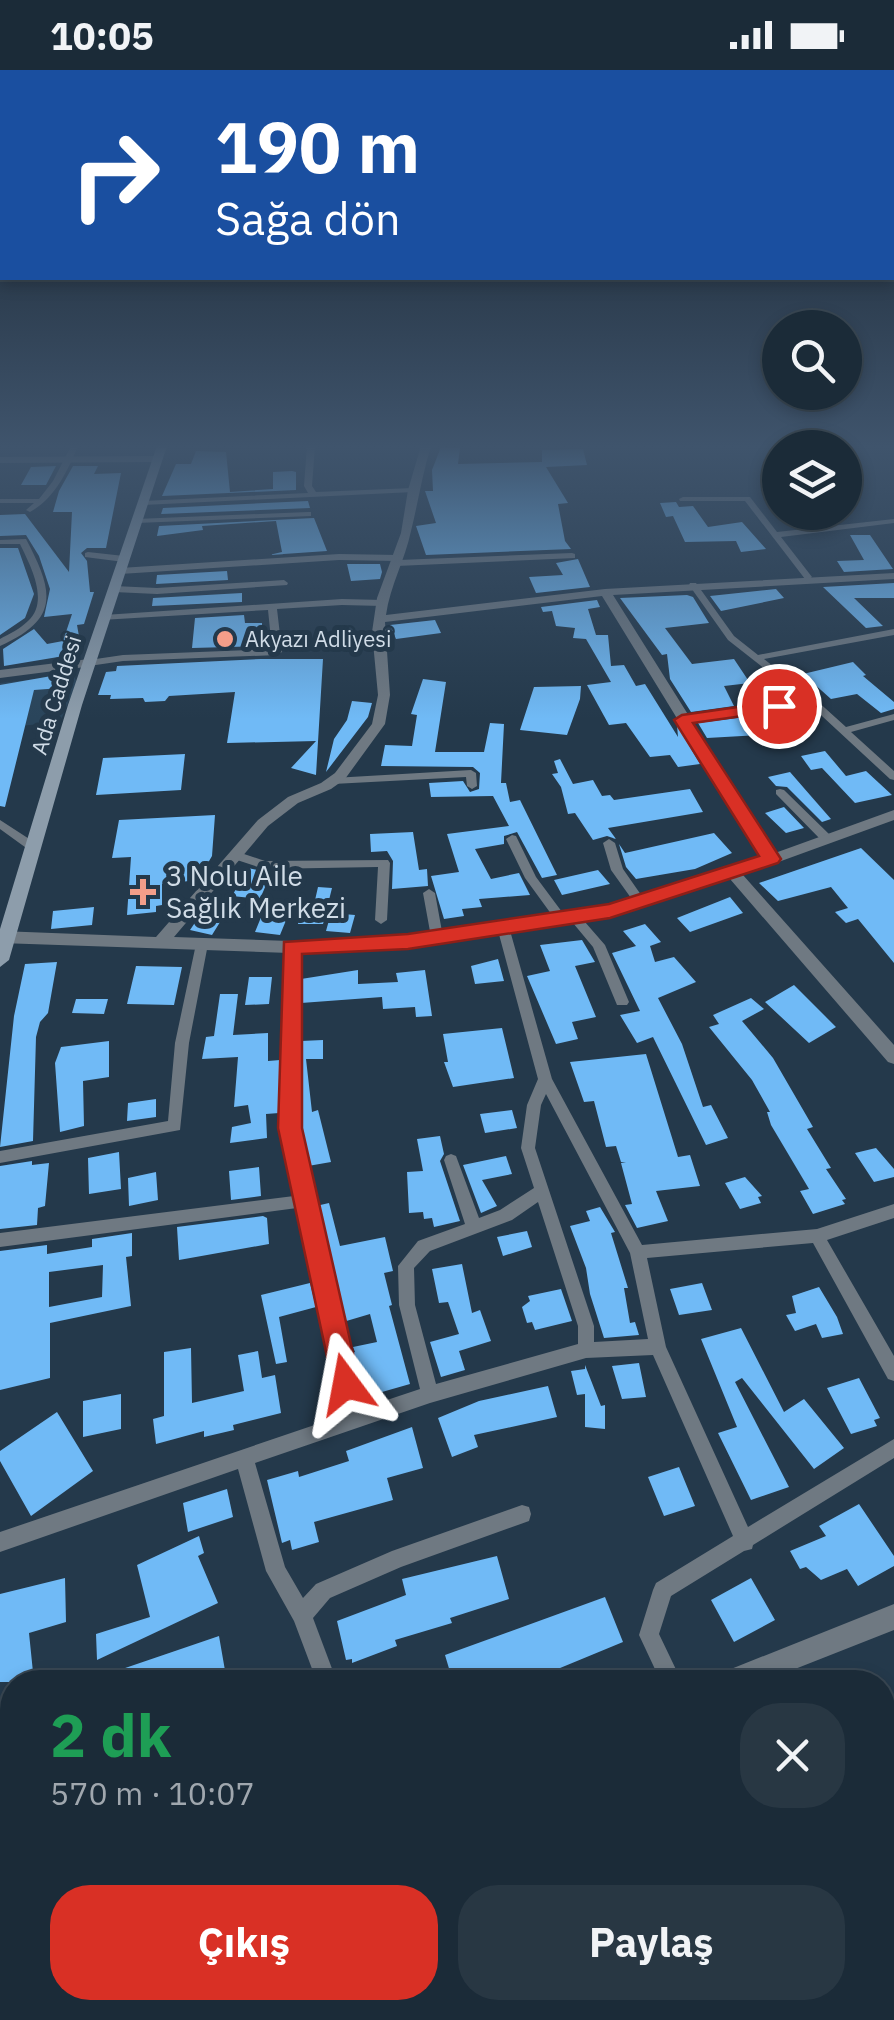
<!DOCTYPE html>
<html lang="tr">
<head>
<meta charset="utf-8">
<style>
  :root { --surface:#1b2b38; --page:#283743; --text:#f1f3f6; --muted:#a0a7ae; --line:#394753; --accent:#d93025 }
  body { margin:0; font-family:"IBM Plex Sans",sans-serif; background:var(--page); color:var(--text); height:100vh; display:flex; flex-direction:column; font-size:38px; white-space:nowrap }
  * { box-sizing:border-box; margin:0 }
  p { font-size:32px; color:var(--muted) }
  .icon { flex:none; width:55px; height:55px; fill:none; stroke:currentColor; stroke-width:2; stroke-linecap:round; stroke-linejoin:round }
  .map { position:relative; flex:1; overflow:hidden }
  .side { position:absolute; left:0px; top:1600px; width:895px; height:350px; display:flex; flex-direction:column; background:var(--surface); border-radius:40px 40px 0 0; box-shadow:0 5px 15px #0003,0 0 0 2px var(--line) }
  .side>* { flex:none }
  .hud { position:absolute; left:0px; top:0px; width:895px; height:210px; box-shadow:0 5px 15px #0003,0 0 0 2px var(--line); background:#1a4fa0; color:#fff; overflow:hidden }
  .controls { position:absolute; left:762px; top:240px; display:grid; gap:20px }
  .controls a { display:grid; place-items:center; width:100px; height:100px; border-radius:50%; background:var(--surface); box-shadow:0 5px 15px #0003,0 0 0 2px var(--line); font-size:50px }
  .pin { position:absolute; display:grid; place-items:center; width:85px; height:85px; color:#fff; margin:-42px; border:5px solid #fff; border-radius:50%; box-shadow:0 2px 10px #0007 }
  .me { position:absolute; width:110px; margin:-55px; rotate:347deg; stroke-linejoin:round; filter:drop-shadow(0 0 8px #0008) }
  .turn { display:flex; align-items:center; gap:35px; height:210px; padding:0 50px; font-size:45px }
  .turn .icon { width:130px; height:130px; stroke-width:2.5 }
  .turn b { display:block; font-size:70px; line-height:85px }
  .round { display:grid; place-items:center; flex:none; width:105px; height:105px; border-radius:40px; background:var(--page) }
  .overview { display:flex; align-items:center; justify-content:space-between; height:170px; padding:0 50px }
  h1 { font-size:60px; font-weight:700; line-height:75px; color:#1e9e55 }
  .button { display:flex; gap:20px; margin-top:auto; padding:20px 50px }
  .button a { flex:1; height:115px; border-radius:40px; background:var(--accent); color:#fff; font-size:40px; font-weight:700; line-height:115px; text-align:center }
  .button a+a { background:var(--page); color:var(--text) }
  .status { display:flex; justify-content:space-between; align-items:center; height:70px; padding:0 50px; background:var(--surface); direction:ltr }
  .status svg { height:28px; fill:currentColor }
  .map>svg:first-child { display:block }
  .built { fill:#2a455b }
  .building { fill:#70baf6; fill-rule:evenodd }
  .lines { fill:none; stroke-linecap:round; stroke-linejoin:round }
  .minor { fill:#6f7982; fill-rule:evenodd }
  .tertiary { fill:#6f7982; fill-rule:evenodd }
  .secondary { fill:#8d9dab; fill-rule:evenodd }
  .route { fill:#d93025; stroke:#8d1f18; stroke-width:2.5 }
  .poi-dot { fill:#f49e89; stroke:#24394b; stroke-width:4 }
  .labels { text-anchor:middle; stroke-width:10; stroke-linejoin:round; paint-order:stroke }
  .far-poi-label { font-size:22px; fill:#d0dce7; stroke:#24394b; text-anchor:start }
  .far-street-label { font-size:22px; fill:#d0dce7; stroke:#24394b }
  .poi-label { font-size:28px; fill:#d0dce7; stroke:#24394b; text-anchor:start }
</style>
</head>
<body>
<div class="status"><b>10:05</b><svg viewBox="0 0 49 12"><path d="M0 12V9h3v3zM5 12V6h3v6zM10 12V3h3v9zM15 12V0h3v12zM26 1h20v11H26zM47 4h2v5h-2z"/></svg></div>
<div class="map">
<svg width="894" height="1950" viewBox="0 0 894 1950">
  <rect width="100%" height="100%" fill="#24394b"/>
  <path class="built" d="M65,606L74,607L77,612L60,652L0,658V613Z"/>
  <path class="building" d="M441,377L460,378L458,394L542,392V380L583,379L587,395L546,397L568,433L558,434L565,471L571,479L426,485L416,456L436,453L425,421H433L432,400Z
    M196,381L226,382L230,422L273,419V402L292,401L296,402V420L162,426L176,394H191Z
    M56,396L46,415H21L31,397Z
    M73,396H98L94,404L121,403L106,478H87L81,483L87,491L90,522H94L84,554L77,555L80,572L77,573L76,584L4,596L3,579L34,559L47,574L63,571L72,544L44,547L50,519L39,486L26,465L0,466V445L25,444L69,502L72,442H53L59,421Z
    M308,431L310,438L161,444L163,438Z
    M676,432L679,437L693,436L708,457L742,452L766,479L741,482L736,471L685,472L673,446L666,447L660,433Z
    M314,448L327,481L269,485L282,482L276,451L202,456L203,460L157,466L159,456Z
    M850,465H870L893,499L844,502L837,491L864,490Z
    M0,478H18L34,524L25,548L0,565Z
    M578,489L590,517L536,523L529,507L563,505L556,493Z
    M347,494H380L382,502L380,509L351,511Z
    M227,501L228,510L156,514L157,505Z
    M894,513V528H854L883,556L866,558L823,517Z
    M776,519L784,528L721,541L710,526Z
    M242,523V532L152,536L153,528Z
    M687,525L693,527L709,553L665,558L692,594L734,589L750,613L724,616L734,636L691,642L670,609L667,584L662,585L620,528Z
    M597,530L600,537L588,539L596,565H608L611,596L624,595L636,616L645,614L678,667L677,655L700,694L678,697L670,685L650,687L626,653L609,655L587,615L611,612L586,569L573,568L575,558L556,556L552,541L543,542L541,537Z
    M244,545L245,553H262V576L192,578L195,548Z
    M435,550L441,563L396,569L390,555Z
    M261,589H323L316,705L291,698L316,671L227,673L235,622L169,626L165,631L145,632L143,628L110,629L111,625H98L106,602L116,601L117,596Z
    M853,592L866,605L863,606L894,632V639L881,643L857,624L831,629L803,604Z
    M63,604L61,618L34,620L5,737L0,736V615Z
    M423,609L446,612L435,682H484L490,653L504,654L501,713H506L510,732L520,730L557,805L542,808L517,762L504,766V774L475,779L491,809L519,803L530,825L479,829L482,837L462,839L464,846L444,849L431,806L459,802L447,764L509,756L493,726L431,727L429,713L463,711L470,722L479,719L480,703L473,697L381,696L385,675L412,676L417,645L411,644Z
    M581,616L580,629L567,665L520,660L534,617Z
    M352,631L372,633L368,647L326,702L334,669L347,650Z
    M745,647L760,665L707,668L698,653Z
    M825,681L846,706L866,701L892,725L855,733L822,698L811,700L801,686Z
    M185,684L181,720L96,725L103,688Z
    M560,689L573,714L593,710L602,726L610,725L614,730L690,719L703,742L608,758L616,769L607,766L593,770L575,743L568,744L561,717L552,704L558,703L554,691Z
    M790,702L810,725L831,749L822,752L787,717L776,716L768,707Z
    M784,737L804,758L786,763L765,743Z
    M215,745L212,786L198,810L162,814V835L156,836V842L127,845L131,787L112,788L119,750Z
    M413,762L419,800L427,799L428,816L392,819L393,791L387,781L371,782L370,764Z
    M714,763L732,783L695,799L636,809L626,797L619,774L625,783Z
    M861,778L894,810V893L858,849L846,853L835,842L848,838L831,817L778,831L759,813Z
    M248,798L271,803L260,829L232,826Z
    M598,800L610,814L562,825L554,810Z
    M318,817L332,818L323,854H298L300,839H313Z
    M730,827L743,843L690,862L677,848Z
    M209,832L230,836L212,865L190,860Z
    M94,837L92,855L51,859L53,841Z
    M264,840L289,843L280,865L255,862Z
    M331,843L355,845L350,863L326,861Z
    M645,854L661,872L650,876L655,892L674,887L696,912L658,928L682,974L703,1037L711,1035L728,1068L706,1075L653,967L637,973L620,945L640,941L612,883L636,876L623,861Z
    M582,870L595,892L575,896L596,947L572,952L578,969L556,974L527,906L550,901L540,875Z
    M498,889L504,911L475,914L471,896Z
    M57,892L48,943L40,952L36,967L33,1071L0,1077L14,946L25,894Z
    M136,896L182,897L174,935L127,934Z
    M358,900V914L398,912L396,903L425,900L432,946L416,947L415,937L383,939L382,927L301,933V909Z
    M249,907H272L269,934L245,935Z
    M794,915L836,957L809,973L765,932Z
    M220,924H238L233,965L268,963V991L280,990L279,1043L266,1044L267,1068L230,1073L232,1057L251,1053L248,1035L234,1037L238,987L202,989L206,967L214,966Z
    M751,928L764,939L742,951L773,988L813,1057L807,1059L831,1098L826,1099L846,1129L842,1130L845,1134L813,1144L800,1121L809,1119L771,1055L767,1042H770L752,1010L709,957L719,954L713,945Z
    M76,929H108L104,944L72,943Z
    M502,958L514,1008L453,1017L444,992H448L443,964Z
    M323,970V989H306L312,1042L318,1040L331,1092L308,1096L301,1058V971Z
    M109,971V1007L83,1011L84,1056L60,1062L55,993L61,977Z
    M646,984L678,1087L690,1085L700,1116L656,1121L668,1151L637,1158L625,1135L632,1134L621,1093L626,1092H621L616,1076L606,1077L594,1031L584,1032L570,992Z
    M156,1029V1047L127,1051L128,1033Z
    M512,1040L517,1058L485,1063L480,1044Z
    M440,1066L444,1084L440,1091L460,1151L434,1157L432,1148L424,1149L423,1142L409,1143L407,1102L423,1101L417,1069Z
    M876,1078L894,1099V1107L874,1112L855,1083Z
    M119,1082L121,1119L89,1124L88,1088Z
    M506,1086L512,1104L482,1110L497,1136L481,1143L463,1095Z
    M32,1091V1095L49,1093L45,1136L38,1138L37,1155L0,1159V1096Z
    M259,1097L261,1126L231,1130L229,1101Z
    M156,1102L158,1130L129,1136L128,1108Z
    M745,1107L762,1126L758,1127L761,1133L740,1139L725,1113Z
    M329,1133L340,1176L385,1167L393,1201L384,1203L392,1235L389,1236L410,1314L361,1328L351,1283L355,1282L353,1277L377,1272L370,1244L343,1252L316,1136Z
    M600,1137L615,1162L611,1163L628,1218H624L630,1253L635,1252L639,1265L604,1268L590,1224L586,1198L570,1156L590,1151L586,1141Z
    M263,1146L267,1148L269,1174L179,1190L177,1157Z
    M527,1161L532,1177L503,1186L497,1167Z
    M132,1163V1186L126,1187L131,1236L50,1253V1308L0,1320V1181L47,1175V1184L92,1177V1169ZM103,1195L102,1227L49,1237V1202Z
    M462,1194L472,1243L480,1240L491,1271L459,1281L465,1300L441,1307L430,1272L459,1264L448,1232L439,1233L432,1199Z
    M310,1213L316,1237L279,1247L287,1292L276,1294L261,1225Z
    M702,1213L712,1240L679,1245L670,1219Z
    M819,1217L837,1247L843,1264L822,1268L816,1254L795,1261L786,1245L796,1243L792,1226Z
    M561,1219L572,1251L535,1260L532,1252L527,1253L522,1237L530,1231L528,1226Z
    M741,1258L784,1342L804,1329L844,1378L814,1399L742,1308L735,1312L789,1417L751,1430L718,1363L737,1357L701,1269Z
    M191,1278L192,1333L244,1321L238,1285L258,1281L262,1308L275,1305L281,1343L233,1355L234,1360L204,1367V1361L156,1374L153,1349L164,1346V1282Z
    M639,1293L646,1327L622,1329L612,1296Z
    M585,1295L601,1336L605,1335V1359L585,1357V1324L577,1325L571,1301L585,1299Z
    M859,1308L880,1348L874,1350L877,1356L851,1364L827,1318Z
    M548,1316L557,1347L474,1365L478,1377L452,1387L438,1348L479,1331Z
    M121,1324V1359L83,1367V1331Z
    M57,1342L93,1401L31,1446L0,1391V1381Z
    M412,1357L423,1398L387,1408L393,1430L314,1452L319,1472L292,1480L290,1470L282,1473L267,1410L298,1401L299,1407L349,1391L346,1381Z
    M679,1397L695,1436L664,1446L648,1407Z
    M227,1419L233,1447L188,1462L183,1433Z
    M859,1434L894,1486V1496L858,1516L847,1499L821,1510L806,1497L800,1499L790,1481L826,1466L819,1456Z
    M199,1466L204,1483L198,1486L218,1533L97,1590L96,1564L150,1547L137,1495Z
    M497,1486L509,1529L450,1548L452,1553L395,1570L397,1576L352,1593V1589L346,1590L337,1551L406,1525L402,1509Z
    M65,1508L66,1552L29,1563L34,1612H0V1524Z
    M751,1508L775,1550L734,1572L711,1530Z
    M605,1527L623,1572L548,1603L551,1612H453L445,1585Z
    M219,1566L227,1612H91L90,1610Z"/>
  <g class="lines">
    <path class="minor" d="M71,376H78C67,402 55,428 30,442L26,440L34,433H0V429H39L53,411Z
      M307,376H315L312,416L316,422L413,418L417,420L413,422L143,435L139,433L143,431L308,423L304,416Z
      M683,427H750L777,462L894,449V453L781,467L812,507L808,510L805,509L745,431H680L679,429Z
      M308,442H311V446L136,453L132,451L136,449Z
      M26,469C54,522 60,549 0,576V569C9,564 20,559 28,551C50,531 30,495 20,474H0V470Z
      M88,482L124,486L128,489L124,492L85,487V483Z
      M572,483L575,484V488L396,496L392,493L396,491L339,490L120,504L116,501L120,498L339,484L398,485L402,488L399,490Z
      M284,510L288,513L287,515L157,524L114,522L110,519L114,516L157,518Z
      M690,513H696L734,566L758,585L894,559V565L764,589L815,629L846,657L894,644V650L851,662L894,701V710L890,709L809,634L678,652L677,650L682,647L803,629L728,570L689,515Z
      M342,529L383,530L387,533L383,536L342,535L277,539L282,582L277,585L123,591L89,596L84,593L89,590L123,585L272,579L268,540L101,550V546L104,545Z
      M471,700L476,703L477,716L472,719L467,716L466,707L333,714L328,711L333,708Z
      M780,719L784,720L830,765V771H822L776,724V720Z
      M0,750L37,774V780H29L0,759Z
      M512,765L516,766L536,807L565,846L567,849L565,852H557L525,808L506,769Z
      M609,769L615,773L623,799L646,832L644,835H636L611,800L603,773Z
      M238,782L265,791L388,790L390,793L387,850L381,854L375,850L378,797L264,799L234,789L232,786Z
      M429,819L435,823L443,867L437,871L431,867L423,823Z
      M574,843L578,844L605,875L629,932L627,935H617L593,877L568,847Z
      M503,853L509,857L552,1009L642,1175L817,1159L894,1134V1148L827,1170L894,1286V1311L888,1309L813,1173L647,1188L666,1277L748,1457L894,1369V1388L753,1475L752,1479L744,1481L671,1526L659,1564L682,1612H661L639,1565L653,1520L656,1513L733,1466L653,1285L586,1288L430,1333L255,1393L285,1497L303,1528L316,1514L392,1481L522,1435L529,1437L531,1444L529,1451L401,1497L330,1528L313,1548L337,1612H317L294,1551L266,1501L238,1399L0,1482V1462L344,1345L297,1138L0,1177V1163L294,1126L283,1058L285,877L287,874L291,873L297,877V1058L309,1124L360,1339L420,1319L399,1235L398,1196L418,1171L465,1154L444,1090L446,1086L451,1084L456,1086L479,1148L500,1140L534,1118L521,1078L527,1035L538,1009L497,857ZM546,1024L630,1183L648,1269L594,1272V1256L535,1078L541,1035ZM538,1132L578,1256V1274L436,1314L415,1235L414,1198L430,1181L512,1150Z
      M202,870L208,874L189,973L180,1060L0,1093V1081L168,1051L175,973L196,874Z
      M894,1775V1799L882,1805V1780Z
      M293,1938H317L320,1950H296Z
      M483,1938H512L519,1950H490Z
      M852,1938H877L883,1950H857Z"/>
    <path class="tertiary" d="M421,376H431C422,405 418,433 411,461C405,490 390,516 386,545L605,519L894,503V509L613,525L775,783L894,740V750L743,805L894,975V994L888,992L730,809L611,846L408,878L318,884L0,873V861L156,867L258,750L288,727L321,713L335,703L372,654L378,625L372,562L377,528L401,463L408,420ZM602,526L762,787L610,836L408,866L318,872L174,867L268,756L298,733L331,719L345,709L385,654L390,625L385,552Z
      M0,387L157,386L162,389L157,392L0,393Z
      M89,589L95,593L93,596L0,608V600Z
      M894,1534V1560L762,1612H717L721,1603Z
      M12,1883V1913L0,1917V1887Z"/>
    <path class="secondary" d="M157,376H167L82,635L9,890L0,897V859L68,635Z"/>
  </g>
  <linearGradient id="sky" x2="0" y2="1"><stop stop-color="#141f29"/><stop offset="0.58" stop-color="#3f546c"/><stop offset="1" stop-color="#3f546c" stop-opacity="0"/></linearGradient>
  <rect width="894" height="649" fill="url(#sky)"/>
  <path class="route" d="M779,631L787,636L785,640L693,653L781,789L778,793L610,848L408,879L302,884V1058L360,1314L356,1324L346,1328L335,1324L278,1058L284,872L408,864L609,834L759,786L674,650L682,645Z"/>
  <g class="poi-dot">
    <circle cx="225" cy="569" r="10"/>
    <path d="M138 807h10v10h10v10h-10v10h-10v-10h-10v-10h10z"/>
  </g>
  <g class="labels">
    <g class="far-poi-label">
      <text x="245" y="577">Akyazı Adliyesi</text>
    </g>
    <g class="far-street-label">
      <text transform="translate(56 625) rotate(-73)" y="8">Ada Caddesi</text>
    </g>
    <g class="poi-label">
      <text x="166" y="816">3 Nolu Aile<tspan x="166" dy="32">Sağlık Merkezi</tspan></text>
    </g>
  </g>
</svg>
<div class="controls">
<a><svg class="icon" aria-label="search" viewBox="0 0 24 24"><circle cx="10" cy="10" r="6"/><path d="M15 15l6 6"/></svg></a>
<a><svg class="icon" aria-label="layers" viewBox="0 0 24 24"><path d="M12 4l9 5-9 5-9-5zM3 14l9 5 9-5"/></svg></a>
</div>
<div class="pin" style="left:779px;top:636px;background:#d93025"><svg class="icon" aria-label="arrive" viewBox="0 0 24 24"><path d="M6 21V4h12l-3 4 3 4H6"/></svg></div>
<svg class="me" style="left:346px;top:1314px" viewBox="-20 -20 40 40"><path d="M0-17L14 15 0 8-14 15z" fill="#d93025" stroke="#fff" stroke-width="4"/></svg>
<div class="hud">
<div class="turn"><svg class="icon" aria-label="right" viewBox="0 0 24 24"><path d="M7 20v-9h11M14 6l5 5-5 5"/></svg><div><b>190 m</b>Sağa dön</div></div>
</div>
<section class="side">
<div class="overview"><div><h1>2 dk</h1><p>570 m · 10:07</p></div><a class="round"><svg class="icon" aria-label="close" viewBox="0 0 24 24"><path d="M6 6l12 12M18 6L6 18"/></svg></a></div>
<div class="button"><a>Çıkış</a><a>Paylaş</a></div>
</section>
</div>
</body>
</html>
